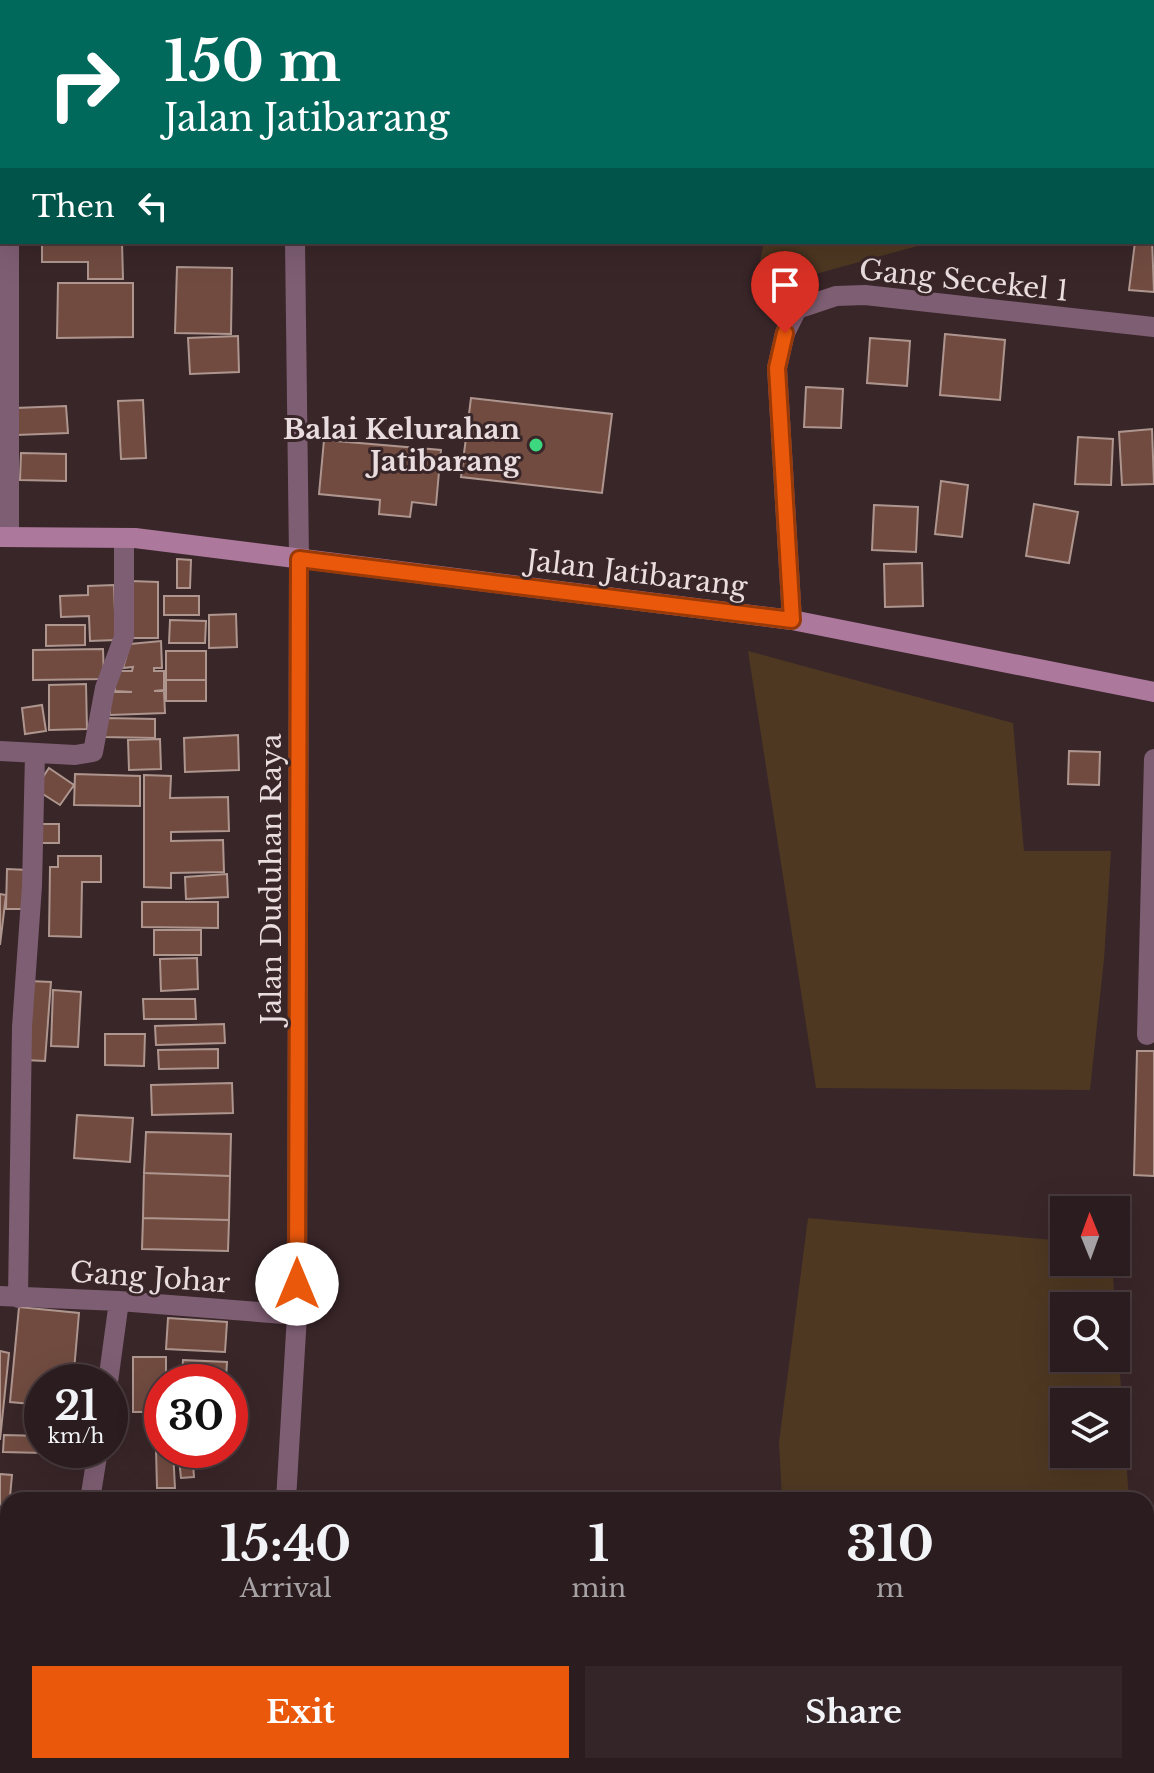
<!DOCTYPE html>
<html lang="en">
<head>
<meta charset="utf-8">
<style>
  :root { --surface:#2b1c1f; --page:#332528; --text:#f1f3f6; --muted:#a6a1a4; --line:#473a3d; --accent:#ea580c }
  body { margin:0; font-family:"Libre Baskerville",serif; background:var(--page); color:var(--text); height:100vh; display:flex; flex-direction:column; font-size:30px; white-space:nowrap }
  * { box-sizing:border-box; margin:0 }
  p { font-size:26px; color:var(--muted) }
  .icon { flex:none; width:44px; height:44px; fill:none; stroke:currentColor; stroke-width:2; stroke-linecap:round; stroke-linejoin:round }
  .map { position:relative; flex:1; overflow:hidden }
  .side { position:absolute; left:0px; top:1492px; width:1154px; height:282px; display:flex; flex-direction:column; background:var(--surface); border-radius:24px 24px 0 0; box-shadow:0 8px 32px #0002,0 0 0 2px var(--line) }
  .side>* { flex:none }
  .guide { position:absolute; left:0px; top:0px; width:1154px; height:244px; box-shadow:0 8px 32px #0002,0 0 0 2px var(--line); background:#00695c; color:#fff; overflow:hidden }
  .needle { width:52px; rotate:359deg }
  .controls { position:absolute; left:1050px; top:1196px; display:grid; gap:16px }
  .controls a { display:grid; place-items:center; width:80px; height:80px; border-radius:0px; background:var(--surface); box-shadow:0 8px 32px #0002,0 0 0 2px var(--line); font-size:40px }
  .speed { position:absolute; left:24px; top:1364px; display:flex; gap:16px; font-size:40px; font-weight:700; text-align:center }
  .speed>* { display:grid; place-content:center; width:104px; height:104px; border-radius:50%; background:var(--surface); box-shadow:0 8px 32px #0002,0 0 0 2px var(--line); line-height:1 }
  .speed small { font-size:20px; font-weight:400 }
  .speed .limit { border:12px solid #d22; background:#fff; color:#111 }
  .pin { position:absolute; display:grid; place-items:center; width:68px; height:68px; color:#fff; margin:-82px -34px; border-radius:50% 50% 50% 0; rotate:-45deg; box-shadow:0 0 8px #0007 }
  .pin .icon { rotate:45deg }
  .me { position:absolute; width:88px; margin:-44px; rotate:0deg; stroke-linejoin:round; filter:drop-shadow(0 0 6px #0008) }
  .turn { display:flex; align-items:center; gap:28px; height:168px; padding:0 32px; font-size:36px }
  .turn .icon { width:104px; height:104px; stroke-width:2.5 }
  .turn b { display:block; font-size:56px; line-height:68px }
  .then { display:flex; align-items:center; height:76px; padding:0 32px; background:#0003; gap:16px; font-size:30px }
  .eta { display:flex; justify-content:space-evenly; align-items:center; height:136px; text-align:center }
  .eta b { font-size:48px; font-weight:800; line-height:56px }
  .button { display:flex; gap:16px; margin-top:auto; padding:16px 32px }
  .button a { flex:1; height:92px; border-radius:0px; background:var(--accent); color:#fff; font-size:32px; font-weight:800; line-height:92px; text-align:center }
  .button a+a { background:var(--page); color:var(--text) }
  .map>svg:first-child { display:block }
  .green { fill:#4e3822; fill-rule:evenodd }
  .building { fill:#714b40; stroke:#ae968f; stroke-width:2 }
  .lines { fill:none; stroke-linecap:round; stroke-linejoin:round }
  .street { stroke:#7e5e73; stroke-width:20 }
  .secondary { stroke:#ac799c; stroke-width:20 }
  .route-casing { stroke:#983908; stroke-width:20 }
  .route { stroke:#ea580c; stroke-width:14 }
  .poi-dot { fill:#3cd77e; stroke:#392629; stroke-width:3 }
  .labels { text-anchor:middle; stroke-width:6; stroke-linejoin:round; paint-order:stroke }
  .street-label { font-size:28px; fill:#eadddf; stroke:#392629 }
  .poi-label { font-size:28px; font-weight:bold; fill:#eadddf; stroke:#392629; text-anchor:end }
</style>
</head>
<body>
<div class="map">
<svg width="1154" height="1773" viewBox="0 0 1154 1773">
  <rect width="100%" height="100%" fill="#392629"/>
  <path class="green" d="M820,0H1154V189L1152,191V2H819Z
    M764,242H1098L921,245L754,291Z
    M748,651L1013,723L1024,851H1111L1104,959L1090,1090L816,1088Z
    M808,1218L1064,1241V1262H1112L1115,1306H1064V1358H1116V1317L1129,1500H782L779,1442ZM1116,1402V1454H1064V1402Z
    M1146,1509L1154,1511V1773H735L737,1766H1146Z"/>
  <path class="building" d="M1152,239L1154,292L1129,290L1135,242H1152Z
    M42,242H122L123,279H88V262H42Z
    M177,267L232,268L231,334L175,333Z
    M58,283H133V337L57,338Z
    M945,334L1005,340L1000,400L940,395Z
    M238,336L239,372L190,374L188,338Z
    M870,338L910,341L907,386L867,383Z
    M806,387L843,389L841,428L804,427Z
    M471,398L612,414L602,493L461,477Z
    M143,400L146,458L121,459L118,401Z
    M66,406L68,433L16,435L15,408Z
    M1152,429L1154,484L1122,485L1119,432Z
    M1078,437L1113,439L1111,485L1075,484Z
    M324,440L441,450L436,505L412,502L410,517L379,514L380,500L319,494Z
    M21,453L66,454V481L20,480Z
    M941,481L968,485L962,537L935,534Z
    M1034,504L1078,512L1069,563L1026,556Z
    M874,505L918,507L916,552L872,550Z
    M177,559L191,560L190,588H177Z
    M922,563L923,606L885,607L884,564Z
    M131,581L158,582V638H131Z
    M114,585L116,640L90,641L89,616L61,617L60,596L88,595V586Z
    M164,596H199V615H164Z
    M236,614L237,647L209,648V615Z
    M170,620L206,621L205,643H169Z
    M46,625H85V645L46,646Z
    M161,641L162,668H154V671H164V690L154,691H164L165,713L110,715L109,692H132L115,691L114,671H132L133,667L123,668L130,644Z
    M103,649L104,679L33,680V650Z
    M166,651H206V680H166Z
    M166,680H206V701H166Z
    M86,684L87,729L49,730V685Z
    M42,705L46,731L25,734L22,708Z
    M105,718L155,719V738L104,737Z
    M238,735L239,770L185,772L184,738Z
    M160,739L161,769L129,770L128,740Z
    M1069,751L1100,752L1099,785L1068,784Z
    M49,768L74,785L60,805L35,789Z
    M75,774L140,776V806L74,805Z
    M144,775L171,776L170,798L228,797L229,831L171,832V841L223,840L224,872L171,873V888L144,887Z
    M34,824H59V843H34Z
    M58,856H101V882H82L81,937L49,936L50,867H58Z
    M7,869L28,870L27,909H6Z
    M227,874L228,897L186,899L185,877Z
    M0,894L6,895L0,945Z
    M142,902H218V928L142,927Z
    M154,930H201V955H154Z
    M197,958L198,989L161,991L160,959Z
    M29,981L51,982L45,1061L24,1060Z
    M53,990L81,992L78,1047L51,1046Z
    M143,999H195L196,1019H144Z
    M224,1024L225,1043L156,1045L155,1026Z
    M105,1034H145L144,1066L105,1065Z
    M218,1049V1068L159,1069L158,1050Z
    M1137,1051H1154V1176L1134,1175Z
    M232,1083L233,1113L152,1115L151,1085Z
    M77,1115L133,1118L130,1162L74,1158Z
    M146,1132L231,1134L230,1176L144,1173Z
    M144,1173L230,1176L229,1220L143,1218Z
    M143,1218L229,1220L228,1251L142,1249Z
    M19,1307L79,1313L73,1382H42V1405L10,1402Z
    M168,1318L227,1322L225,1352L166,1349Z
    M0,1351L9,1353L0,1440Z
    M133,1357H166V1382H162V1412H133Z
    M183,1360L227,1362L226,1378L182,1376Z
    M230,1407H238L237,1444L230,1443Z
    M4,1435L42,1436L44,1453L3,1452Z
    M156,1449L173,1450L175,1488H157Z
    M178,1450H192L194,1477L181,1478Z
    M0,1474L12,1475L8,1519H0Z
    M0,1672L8,1673V1748L0,1746Z
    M104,1766H127V1773H103Z
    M250,1766H299V1773H251Z"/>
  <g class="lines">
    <path class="street" d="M291,0V2
      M11,2V0
      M9,242V537
      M792,620L777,368L785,333L797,309L836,296L865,295L1154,327
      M0,751L75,755L93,752L105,688L124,637V538
      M1147,1035L1154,759
      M0,1296L119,1301L297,1315
      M18,1298L22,1027L32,886L35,754
      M108,1382L119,1301
      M90,1500L98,1450
      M286,1500L297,1315L299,559L295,242
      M0,1653L3,1549
      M238,1766V1773"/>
    <path class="secondary" d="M0,537L135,538L792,620L1154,692"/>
  </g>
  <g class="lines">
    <g class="route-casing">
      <path id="route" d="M297,1284L299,559L792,620L777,368L785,333"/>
    </g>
    <use href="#route" class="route"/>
  </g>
  <circle class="poi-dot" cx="536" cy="445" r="8"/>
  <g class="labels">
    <g class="street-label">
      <text transform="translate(964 280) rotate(6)" y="10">Gang Secekel 1</text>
      <text transform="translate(637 573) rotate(7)" y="10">Jalan Jatibarang</text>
      <text transform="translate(271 879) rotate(-90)" y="10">Jalan Duduhan Raya</text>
      <text transform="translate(150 1277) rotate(4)" y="10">Gang Johar</text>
    </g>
    <g class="poi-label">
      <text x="520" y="439">Balai Kelurahan<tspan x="520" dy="32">Jatibarang</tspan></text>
    </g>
  </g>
</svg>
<div class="controls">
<a><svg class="needle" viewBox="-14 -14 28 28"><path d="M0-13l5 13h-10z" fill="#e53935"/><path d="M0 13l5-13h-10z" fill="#a6a1a4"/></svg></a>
<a><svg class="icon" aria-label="search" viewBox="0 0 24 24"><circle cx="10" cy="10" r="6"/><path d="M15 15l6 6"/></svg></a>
<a><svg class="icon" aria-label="layers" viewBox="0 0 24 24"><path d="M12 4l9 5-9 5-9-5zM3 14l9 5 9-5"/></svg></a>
</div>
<div class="speed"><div>21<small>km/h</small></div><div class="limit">30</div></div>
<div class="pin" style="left:785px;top:333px;background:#d93025"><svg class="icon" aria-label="arrive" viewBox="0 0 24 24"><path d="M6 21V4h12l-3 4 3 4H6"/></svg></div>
<svg class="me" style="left:297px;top:1284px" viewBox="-20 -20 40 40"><circle r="19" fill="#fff"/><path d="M0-13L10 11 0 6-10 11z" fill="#ea580c"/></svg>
<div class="guide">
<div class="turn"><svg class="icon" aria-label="right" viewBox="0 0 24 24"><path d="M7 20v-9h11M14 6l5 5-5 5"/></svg><div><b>150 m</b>Jalan Jatibarang</div></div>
<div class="then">Then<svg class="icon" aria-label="left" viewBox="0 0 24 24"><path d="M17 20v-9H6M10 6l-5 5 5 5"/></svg></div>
</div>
<section class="side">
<div class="eta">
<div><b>15:40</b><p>Arrival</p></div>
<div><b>1</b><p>min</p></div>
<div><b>310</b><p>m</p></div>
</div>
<div class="button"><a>Exit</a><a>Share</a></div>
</section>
</div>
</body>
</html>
